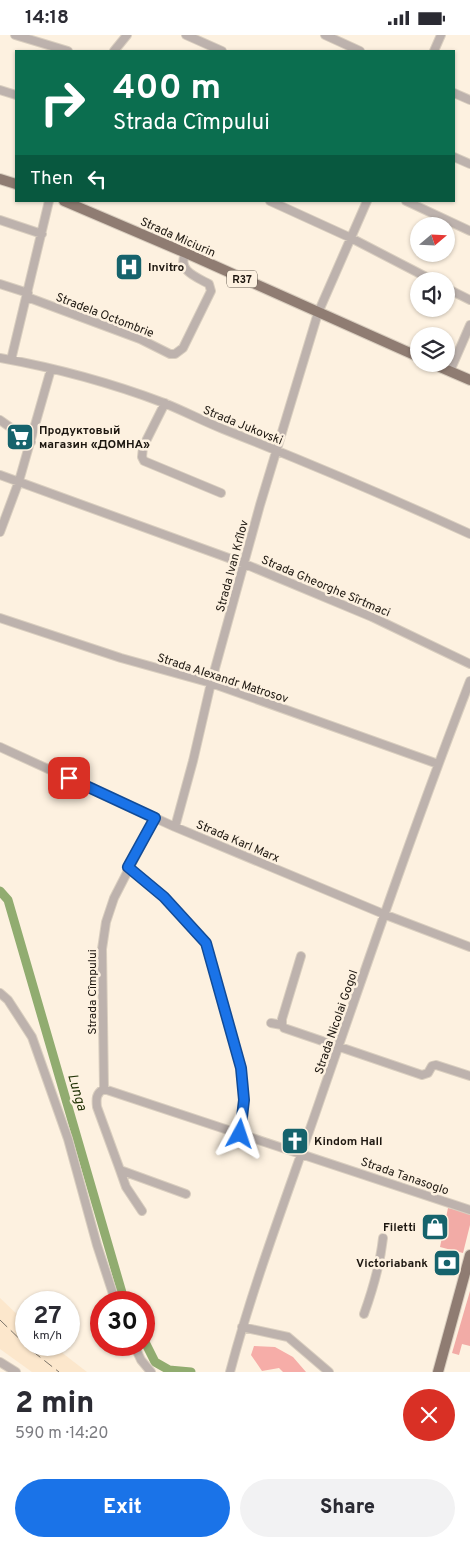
<!DOCTYPE html>
<html lang="en">
<head>
<meta charset="utf-8">
<style>
  :root { --surface:#fff; --page:#f2f2f3; --text:#2b2b33; --muted:#7c7c81; --accent:#1a73e8 }
  body { margin:0; font-family:Overpass,sans-serif; background:var(--page); color:var(--text); height:100vh; display:flex; flex-direction:column; font-size:19px; white-space:nowrap }
  * { box-sizing:border-box; margin:0 }
  p { font-size:16px; color:var(--muted) }
  .icon { flex:none; width:28px; height:28px; fill:none; stroke:currentColor; stroke-width:2; stroke-linecap:round; stroke-linejoin:round }
  .map { position:relative; height:1337px; overflow:hidden }
  .details { display:flex; flex-direction:column; background:var(--surface); flex:1 }
  .details>* { flex:none }
  .top-card { position:absolute; left:15px; top:15px; width:440px; height:152px; border-radius:0px; box-shadow:0 1px 4px #0004; background:#0b6e4f; color:#fff; overflow:hidden }
  .needle { width:32px; rotate:71deg }
  .fabs { position:absolute; left:410px; top:182px; display:grid; gap:10px }
  .fabs a { display:grid; place-items:center; width:45px; height:45px; border-radius:50%; background:var(--surface); box-shadow:0 1px 4px #0004; font-size:25px }
  .speed { position:absolute; left:15px; top:1256px; display:flex; gap:10px; font-size:25px; font-weight:700; text-align:center }
  .speed>* { display:grid; place-content:center; width:65px; height:65px; border-radius:50%; background:var(--surface); box-shadow:0 1px 4px #0004; line-height:1 }
  .speed small { font-size:12px; font-weight:400 }
  .speed .limit { border:8px solid #d22; background:#fff; color:#111 }
  .pin { position:absolute; display:grid; place-items:center; width:42px; height:42px; color:#fff; margin:-21px; border-radius:10px; box-shadow:0 2px 8px #0006 }
  .me { position:absolute; width:55px; margin:-28px; rotate:5deg; stroke-linejoin:round; filter:drop-shadow(0 0 4px #0008) }
  .turn { display:flex; align-items:center; gap:18px; height:105px; padding:0 15px; font-size:22px }
  .turn .icon { width:65px; height:65px; stroke-width:2.5 }
  .turn b { display:block; font-size:35px; line-height:42px }
  .then { display:flex; align-items:center; height:48px; padding:0 15px; background:#0003; gap:10px; font-size:19px }
  .round { display:grid; place-items:center; flex:none; width:52px; height:52px; border-radius:26px; background:var(--page) }
  .headline { display:flex; align-items:center; justify-content:space-between; height:85px; padding:0 15px }
  h1 { font-size:30px; font-weight:800; line-height:38px }
  .action { display:flex; gap:10px; margin-top:auto; padding:10px 15px }
  .action a { flex:1; height:58px; border-radius:30px; background:var(--accent); color:#fff; font-size:20px; font-weight:800; line-height:58px; text-align:center }
  .action a+a { background:var(--page); color:var(--text) }
  .status { display:flex; justify-content:space-between; align-items:center; height:35px; padding:0 25px; background:var(--surface); direction:ltr }
  .status svg { height:14px; fill:currentColor }
  .map>svg:first-child { display:block }
  .built { fill:#fce7cc }
  .green { fill:#f2aba6 }
  .forest { fill:#f6ada8 }
  .lines { fill:none; stroke-linecap:round; stroke-linejoin:round }
  .river { stroke:#91ac70; stroke-width:9 }
  .minor-casing { stroke:#d9cebf; stroke-width:10 }
  .major-casing { stroke:#d9cebf; stroke-width:12 }
  .minor { stroke:#bdb2ad; stroke-width:8 }
  .major { stroke:#8f7c72; stroke-width:10 }
  .rail { stroke:#7b7368; stroke-width:1; stroke-dasharray:10 5; stroke-linecap:butt }
  .route-casing { stroke:#114b97; stroke-width:12 }
  .route { stroke:#1a73e8; stroke-width:9 }
  .labels { text-anchor:middle; stroke-width:5; stroke-linejoin:round; paint-order:stroke }
  .shield { fill:#fdf1e0; stroke:#60584e; stroke-width:1 }
  .shield-label { font-size:11px; font-weight:bold; fill:#1d1710 }
  .street-label { font-size:12px; fill:#1d1710; stroke:#fdf1e0 }
  .poi-label { font-size:12px; font-weight:bold; fill:#1d1710; stroke:#fdf1e0; text-anchor:start }
  .water-label { font-size:14px; font-style:italic; fill:#233407; stroke:#fdf1e0 }
</style>
</head>
<body>
<div class="status"><b>14:18</b><svg viewBox="0 0 49 12"><path d="M0 12V9h3v3zM5 12V6h3v6zM10 12V3h3v9zM15 12V0h3v12zM26 1h20v11H26zM47 4h2v5h-2z"/></svg></div>
<div class="map">
<svg width="470" height="1337" viewBox="0 0 470 1337">
  <rect width="100%" height="100%" fill="#fdf1e0"/>
  <path class="built" d="M0,1263L26,1288V1310H52L87,1337H32L0,1314Z"/>
  <path class="green" d="M448,1173L470,1178V1190L463,1218L440,1212Z
    M470,1256V1311L462,1309L459,1320L452,1318Z"/>
  <path class="forest" d="M254,1311L275,1312L293,1322L306,1337H283L279,1333L262,1336L251,1320Z"/>
  <g class="lines">
    <path class="river" d="M0,856L8,865L125,1268
      M144,1305L155,1327L169,1335L191,1337"/>
    <g class="minor-casing">
      <path id="minor" d="M15,0L68,16
        M186,0L222,16
        M325,0L360,16
        M114,16L127,0
        M434,16L441,0
        M0,55L16,60
        M454,58L470,65
        M454,122L470,129
        M270,166L351,203L434,246
        M406,166L470,196
        M0,185L42,199
        M0,249L28,258
        M446,253L470,265
        M27,262L140,304L170,319H175L183,313L211,256L209,249C196,242 176,235 186,218
        M0,323C56,333 111,348 164,368C184,376 203,386 223,394C306,427 389,462 470,499
        M11,325L49,166
        M450,336L470,290
        M165,368L143,412L142,422L144,426L221,458
        M0,385L31,407
        M0,440L245,529L372,582L470,629
        M0,497L19,446L51,334
        M0,583L121,623L211,648L438,729
        M0,712L175,792L386,880L470,912
        M155,783L114,863L106,887L102,914L104,1054C96,1058 96,1064 97,1072L120,1135L186,1159
        M175,792L193,726L211,648L260,470L318,278L367,166
        M128,832L164,862L206,908L241,1033L244,1065L241,1099
        M0,958L8,965L32,1002L68,1104L97,1210L116,1268
        M271,988L282,990L284,993L422,1040L428,1038L432,1031L436,1030L470,1041
        M282,990V984L301,921
        M104,1054L470,1175
        M120,1135L126,1152L142,1176
        M364,1279C373,1254 380,1230 383,1203
        M242,1292L288,1302L329,1337
        M134,1310L141,1325L151,1337
        M0,1327L16,1337
        M230,1337C255,1243 290,1153 321,1062C369,923 417,783 470,646"/>
    </g>
    <g class="major-casing">
      <path id="major" d="M0,144L16,149
        M64,166L186,218L419,322
        M433,329L470,345
        M438,1337L470,1220"/>
    </g>
    <use href="#minor" class="minor"/>
    <use href="#major" class="major"/>
    <path class="rail" d="M0,1285L31,1315L59,1337"/>
  </g>
  <g class="lines">
    <g class="route-casing">
      <path id="route" d="M69,743L155,783L128,832L164,862L206,908L241,1033L244,1065L240,1099"/>
    </g>
    <use href="#route" class="route"/>
  </g>
  <defs>
    <g id="hospital-square" transform="scale(1.4375)"><rect x="-9" y="-9" width="18" height="18" rx="4" fill="#16636c" stroke="#fdf1e0"/><path d="M-5-5h3v3.5h4V-5h3V5h-3V1.5h-4V5h-3Z" fill="#fff"/></g>
    <g id="supermarket-square" transform="scale(1.4375)"><rect x="-9" y="-9" width="18" height="18" rx="4" fill="#16636c" stroke="#fdf1e0"/><path d="M-6-5.5h2.5l.6 2H6L4.5 2H-2.5L-4.4-4H-6ZM-1.5 3.2a1.3 1.3 0 1 0 .1 0ZM3 3.2a1.3 1.3 0 1 0 .1 0Z" fill="#fff"/></g>
    <g id="church-square" transform="scale(1.4375)"><rect x="-9" y="-9" width="18" height="18" rx="4" fill="#16636c" stroke="#fdf1e0"/><path d="M-1.2-6h2.4v3.5h3.3v2.4h-3.3V6h-2.4V-.1h-3.3v-2.4h3.3Z" fill="#fff"/></g>
    <g id="shop-square" transform="scale(1.4375)"><rect x="-9" y="-9" width="18" height="18" rx="4" fill="#16636c" stroke="#fdf1e0"/><path d="M-5-2.5h2.3a2.7 3.5 0 0 1 5.4 0H5L5.5 6h-11ZM-1.5-2.5h3a1.5 2.3 0 0 0-3 0Z" fill="#fff"/></g>
    <g id="bank-square" transform="scale(1.4375)"><rect x="-9" y="-9" width="18" height="18" rx="4" fill="#16636c" stroke="#fdf1e0"/><path d="M-6-4H6V4H-6ZM0-2.3a2.3 2.3 0 1 0 0 4.6a2.3 2.3 0 1 0 0-4.6Z" fill="#fff"/></g>
  </defs>
  <g fill-rule="evenodd">
    <use href="#hospital-square" x="129" y="232"/>
    <use href="#supermarket-square" x="20" y="402"/>
    <use href="#church-square" x="295" y="1106"/>
    <use href="#shop-square" x="435" y="1192"/>
    <use href="#bank-square" x="447" y="1228"/>
  </g>
  <g class="labels">
    <rect class="shield" x="227" y="235.5" width="30" height="17" rx="4"/>
    <g class="shield-label">
      <text x="242" y="248">R37</text>
    </g>
    <g class="street-label">
      <text transform="translate(178 202) rotate(24)" y="4">Strada Miciurin</text>
      <text transform="translate(105 280) rotate(21)" y="4">Stradela Octombrie</text>
      <text transform="translate(243 390) rotate(22)" y="4">Strada Jukovski</text>
      <text transform="translate(232 531) rotate(-75)" y="4">Strada Ivan Krîlov</text>
      <text transform="translate(326 551) rotate(23)" y="4">Strada Gheorghe Sîrtmaci</text>
      <text transform="translate(223 643) rotate(18)" y="4">Strada Alexandr Matrosov</text>
      <text transform="translate(238 806) rotate(23)" y="4">Strada Karl Marx</text>
      <text transform="translate(92 957) rotate(-90)" y="4">Strada Cîmpului</text>
      <text transform="translate(336 987) rotate(-71)" y="4">Strada Nicolai Gogol</text>
      <text transform="translate(405 1141) rotate(19)" y="4">Strada Tanasoglo</text>
    </g>
    <g class="poi-label">
      <text x="148" y="236">Invitro</text>
      <text x="39" y="399">Продуктовый<tspan x="39" dy="14">магазин «ДОМНА»</tspan></text>
      <text x="314" y="1110">Kindom Hall</text>
      <text x="416" y="1196" text-anchor="end">Filetti</text>
      <text x="428" y="1232" text-anchor="end">Victoriabank</text>
    </g>
    <g class="water-label">
      <text transform="translate(78 1057) rotate(74)" y="5">Lunga</text>
    </g>
  </g>
</svg>
<div class="fabs">
<a><svg class="needle" viewBox="-14 -14 28 28"><path d="M0-13l5 13h-10z" fill="#e53935"/><path d="M0 13l5-13h-10z" fill="#7c7c81"/></svg></a>
<a><svg class="icon" aria-label="sound" viewBox="0 0 24 24"><path d="M4 9h4l5-4v14l-5-4H4zM17 9q2 3 0 6"/></svg></a>
<a><svg class="icon" aria-label="layers" viewBox="0 0 24 24"><path d="M12 4l9 5-9 5-9-5zM3 14l9 5 9-5"/></svg></a>
</div>
<div class="speed"><div>27<small>km/h</small></div><div class="limit">30</div></div>
<div class="pin" style="left:69px;top:743px;background:#d93025"><svg class="icon" aria-label="arrive" viewBox="0 0 24 24"><path d="M6 21V4h12l-3 4 3 4H6"/></svg></div>
<svg class="me" style="left:240px;top:1099px" viewBox="-20 -20 40 40"><path d="M0-17L14 15 0 8-14 15z" fill="#1a73e8" stroke="#fff" stroke-width="4"/></svg>
<div class="top-card">
<div class="turn"><svg class="icon" aria-label="right" viewBox="0 0 24 24"><path d="M7 20v-9h11M14 6l5 5-5 5"/></svg><div><b>400 m</b>Strada Cîmpului</div></div>
<div class="then">Then<svg class="icon" aria-label="left" viewBox="0 0 24 24"><path d="M17 20v-9H6M10 6l-5 5 5 5"/></svg></div>
</div>
</div>
<section class="details">
<div class="headline"><div><h1>2 min</h1><p>590 m · 14:20</p></div><a class="round" style="background:#d93025;color:#fff"><svg class="icon" aria-label="close" viewBox="0 0 24 24"><path d="M6 6l12 12M18 6L6 18"/></svg></a></div>
<div class="action"><a>Exit</a><a>Share</a></div>
</section>
</body>
</html>
